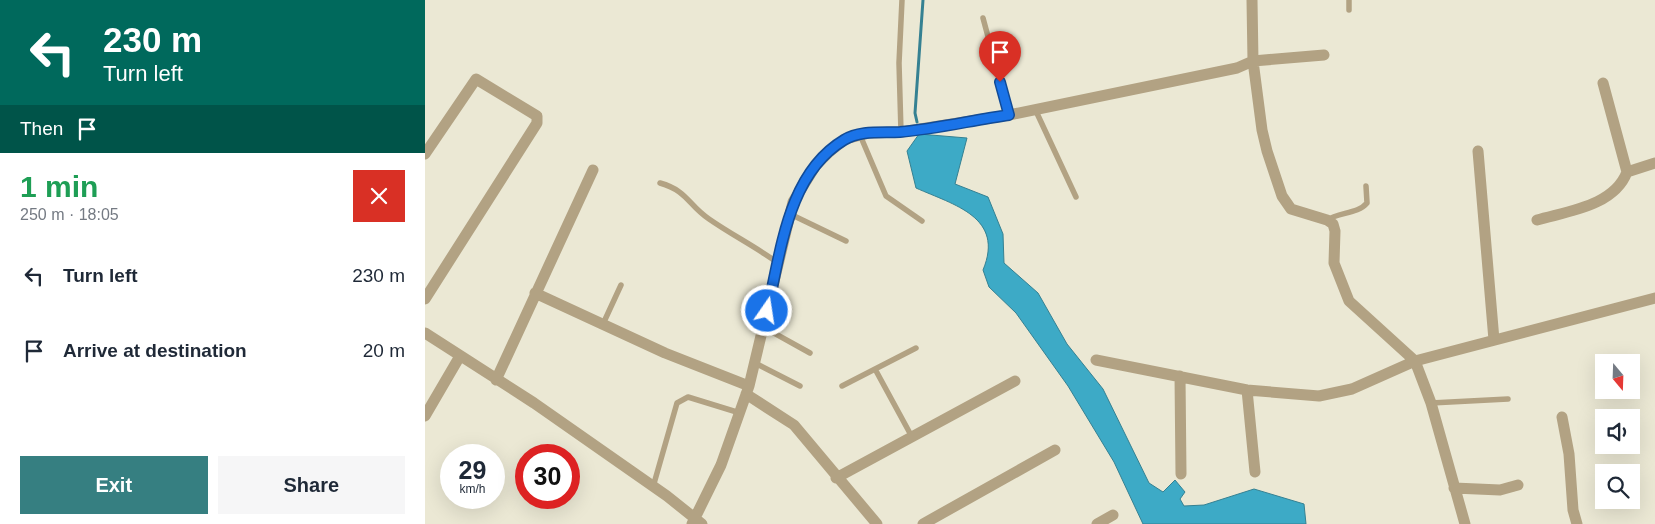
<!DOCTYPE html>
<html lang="en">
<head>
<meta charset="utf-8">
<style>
  :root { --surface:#fff; --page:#f6f6f7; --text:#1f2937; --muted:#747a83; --accent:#367f81 }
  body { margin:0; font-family:Arial,sans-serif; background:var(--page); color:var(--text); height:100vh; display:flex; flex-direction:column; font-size:19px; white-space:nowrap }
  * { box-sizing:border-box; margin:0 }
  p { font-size:16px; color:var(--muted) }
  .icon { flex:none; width:28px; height:28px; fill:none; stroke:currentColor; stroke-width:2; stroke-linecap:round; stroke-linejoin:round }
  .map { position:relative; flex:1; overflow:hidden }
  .drawer { display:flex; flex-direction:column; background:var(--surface); width:425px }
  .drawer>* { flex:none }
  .guide { background:#00695c; color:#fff; overflow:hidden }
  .needle { width:32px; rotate:161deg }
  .tools { position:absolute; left:1170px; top:354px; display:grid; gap:10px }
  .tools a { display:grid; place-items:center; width:45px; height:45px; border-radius:0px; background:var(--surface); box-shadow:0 5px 20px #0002; font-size:25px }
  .speed { position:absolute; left:15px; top:444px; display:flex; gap:10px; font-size:25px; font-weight:700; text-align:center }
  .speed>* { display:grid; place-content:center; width:65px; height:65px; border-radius:50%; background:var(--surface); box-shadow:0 5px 20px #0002; line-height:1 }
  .speed small { font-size:12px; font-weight:400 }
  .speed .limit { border:8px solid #d22; background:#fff; color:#111 }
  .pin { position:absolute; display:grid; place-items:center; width:42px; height:42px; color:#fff; margin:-51px -21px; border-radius:50% 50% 50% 0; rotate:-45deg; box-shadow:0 0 5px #0007 }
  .pin .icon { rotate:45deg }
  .me { position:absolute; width:55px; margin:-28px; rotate:13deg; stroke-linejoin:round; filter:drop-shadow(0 0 4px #0008) }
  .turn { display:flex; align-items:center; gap:18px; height:105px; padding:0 20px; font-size:22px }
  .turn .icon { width:65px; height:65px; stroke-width:2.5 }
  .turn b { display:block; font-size:35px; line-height:42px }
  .then { display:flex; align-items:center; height:48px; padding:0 20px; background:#0003; gap:10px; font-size:19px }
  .round { display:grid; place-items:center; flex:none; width:52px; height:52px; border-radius:0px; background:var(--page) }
  .head { display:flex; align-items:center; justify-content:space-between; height:85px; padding:0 20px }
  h1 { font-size:30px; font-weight:800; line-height:38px; color:#1e9e55 }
  .cta { display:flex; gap:10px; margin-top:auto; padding:10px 20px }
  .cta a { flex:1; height:58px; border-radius:0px; background:var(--accent); color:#fff; font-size:20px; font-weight:800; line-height:58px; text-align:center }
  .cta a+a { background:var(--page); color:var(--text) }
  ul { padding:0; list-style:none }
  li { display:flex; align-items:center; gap:15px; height:75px; padding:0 20px }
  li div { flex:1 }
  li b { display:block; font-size:19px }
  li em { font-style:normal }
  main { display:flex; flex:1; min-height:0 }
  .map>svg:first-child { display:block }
  .water { fill:#3daac6; stroke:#358192 }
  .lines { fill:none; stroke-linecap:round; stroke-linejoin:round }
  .stream { stroke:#358192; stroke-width:3 }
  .lane { stroke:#b2a283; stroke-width:5.5 }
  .street { stroke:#b2a283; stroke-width:11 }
  .route-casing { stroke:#114b97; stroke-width:12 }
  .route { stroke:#1a73e8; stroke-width:9 }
</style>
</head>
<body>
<main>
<section class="drawer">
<div class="guide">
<div class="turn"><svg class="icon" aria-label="left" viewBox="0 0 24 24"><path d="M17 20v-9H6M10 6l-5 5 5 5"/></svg><div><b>230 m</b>Turn left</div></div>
<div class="then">Then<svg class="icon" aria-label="arrive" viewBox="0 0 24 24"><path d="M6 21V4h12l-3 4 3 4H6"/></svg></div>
</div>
<div class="head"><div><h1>1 min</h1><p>250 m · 18:05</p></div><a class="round" style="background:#d93025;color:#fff"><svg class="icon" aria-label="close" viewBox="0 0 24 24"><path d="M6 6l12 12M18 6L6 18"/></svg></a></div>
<ul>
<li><svg class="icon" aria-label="left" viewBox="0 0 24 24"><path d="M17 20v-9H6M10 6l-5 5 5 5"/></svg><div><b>Turn left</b></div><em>230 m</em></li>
<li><svg class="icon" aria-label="arrive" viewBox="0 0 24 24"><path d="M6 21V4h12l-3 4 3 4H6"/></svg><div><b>Arrive at destination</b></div><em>20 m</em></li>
</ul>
<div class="cta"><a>Exit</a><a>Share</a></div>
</section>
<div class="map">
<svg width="1230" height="524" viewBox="0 0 1230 524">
  <rect width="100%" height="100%" fill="#ebe8d4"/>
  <path class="water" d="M494,134L542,138L530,184L563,197L578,234L579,263L613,293L642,344L678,389L724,483L738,492L750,480L760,492L755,499L759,506L779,505L829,489L879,504L881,524H718L689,462L643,386L591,313L564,287L558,270C580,217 529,205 491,188L482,151Z"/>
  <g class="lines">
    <path class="stream" d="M492,122L490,113L498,0"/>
    <path class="lane" d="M924,10V0
      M558,18L584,115
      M610,109L651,197
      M476,132L474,63L477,0
      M435,135L461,196L497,221
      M235,183C263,191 263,205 284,219C307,235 331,247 353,263
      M365,214L421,241
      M902,220C914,212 933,214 942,203L941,186
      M178,324L196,285
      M338,327L385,353
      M330,363L375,386
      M450,369L487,437
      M417,386L491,348
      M1006,403L1083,399
      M228,487L252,403L263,397L315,413"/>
    <path class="street" d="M827,0L828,61L837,130L842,151L857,196L866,209L902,220L908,224L910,231L909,263L924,301L990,361L1006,403L1040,524
      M1053,151L1069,340
      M0,154L51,79L112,116V123L0,299
      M1202,172L1230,163
      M1112,220C1143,211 1189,206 1202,172L1178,83
      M110,293L240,353L324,386
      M0,333L109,403L242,496L277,524
      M671,360L822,390L894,396L927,389L990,361L1230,298
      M755,376L756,474
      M71,380L168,170
      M822,390L830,472
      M321,394L369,425L452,524
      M0,416L35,356
      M1137,417L1144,454L1148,510L1152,524
      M411,478L590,381
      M1029,488L1075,490L1093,485
      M267,524L296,465L324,386L368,202L391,165L403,153L420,139L444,133L476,132L584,115L812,68L828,61L899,55
      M498,524L630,450
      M672,524L688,515"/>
  </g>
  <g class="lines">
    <g class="route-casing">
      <path id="route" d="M342,311C356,253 362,174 419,140C435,130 457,133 475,132C511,129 548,120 584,115L575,82"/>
    </g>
    <use href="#route" class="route"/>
  </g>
</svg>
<div class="tools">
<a><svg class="needle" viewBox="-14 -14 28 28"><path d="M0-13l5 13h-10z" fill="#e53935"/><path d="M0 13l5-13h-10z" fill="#747a83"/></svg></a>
<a><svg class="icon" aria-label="sound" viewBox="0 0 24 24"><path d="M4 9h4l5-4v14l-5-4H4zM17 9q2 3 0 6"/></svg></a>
<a><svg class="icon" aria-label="search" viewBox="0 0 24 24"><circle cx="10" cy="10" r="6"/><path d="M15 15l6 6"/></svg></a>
</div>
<div class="speed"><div>29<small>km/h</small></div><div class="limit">30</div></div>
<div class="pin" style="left:575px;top:82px;background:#d93025"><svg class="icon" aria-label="arrive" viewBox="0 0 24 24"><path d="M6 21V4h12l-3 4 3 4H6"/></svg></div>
<svg class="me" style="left:342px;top:311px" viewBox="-20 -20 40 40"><circle r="17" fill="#1a73e8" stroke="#fff" stroke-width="3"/><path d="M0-11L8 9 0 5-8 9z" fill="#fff"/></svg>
</div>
</main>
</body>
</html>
